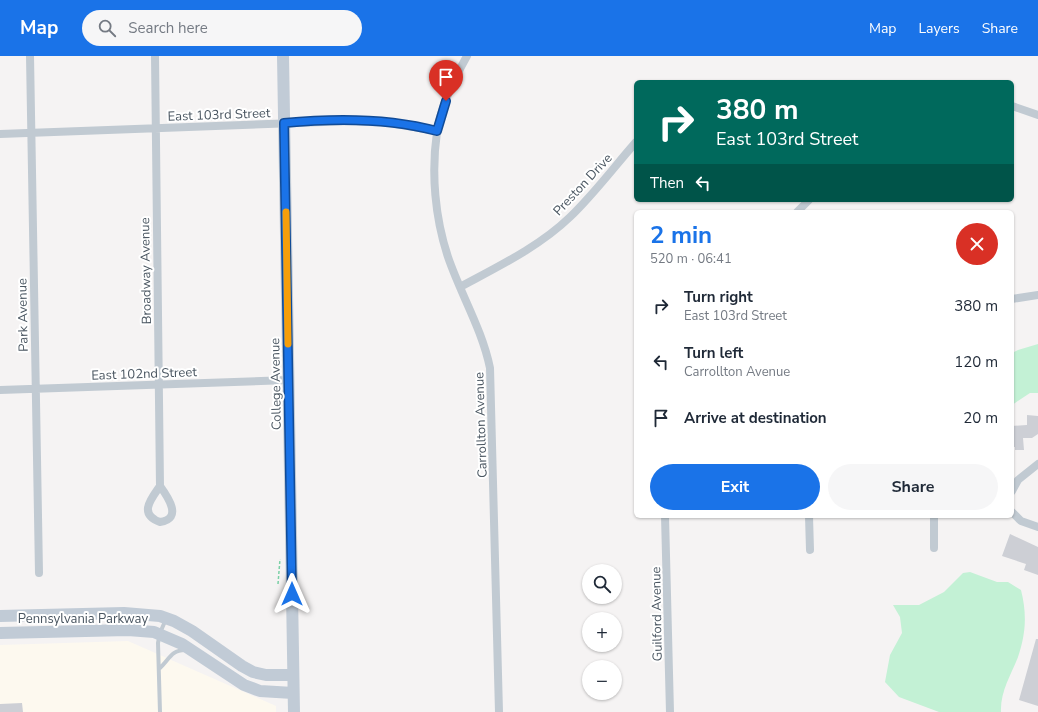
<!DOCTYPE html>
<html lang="en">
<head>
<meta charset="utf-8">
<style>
  :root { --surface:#fff; --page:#f6f6f7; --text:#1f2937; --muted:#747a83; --accent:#1a73e8 }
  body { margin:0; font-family:"Nunito Sans",sans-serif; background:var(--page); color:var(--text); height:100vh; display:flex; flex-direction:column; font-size:15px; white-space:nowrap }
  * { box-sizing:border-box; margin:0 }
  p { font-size:13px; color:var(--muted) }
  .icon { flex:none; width:22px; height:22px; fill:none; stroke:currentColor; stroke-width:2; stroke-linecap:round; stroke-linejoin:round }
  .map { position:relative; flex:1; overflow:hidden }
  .panel { position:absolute; left:634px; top:154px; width:380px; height:308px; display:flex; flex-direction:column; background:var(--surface); border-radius:6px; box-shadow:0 1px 3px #0004 }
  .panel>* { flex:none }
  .top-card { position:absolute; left:634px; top:24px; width:380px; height:122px; border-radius:6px; box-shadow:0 1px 3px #0004; background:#00695c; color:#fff; overflow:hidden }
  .controls { position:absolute; left:582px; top:508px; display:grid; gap:8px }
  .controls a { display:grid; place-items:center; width:40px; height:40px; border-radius:50%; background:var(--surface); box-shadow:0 1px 3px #0004; font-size:20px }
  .pin { position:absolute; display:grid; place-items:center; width:34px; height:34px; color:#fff; margin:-41px -17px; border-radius:50% 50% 50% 0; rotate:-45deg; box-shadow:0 0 4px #0007 }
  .pin .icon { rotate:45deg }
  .me { position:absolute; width:44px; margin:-22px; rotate:0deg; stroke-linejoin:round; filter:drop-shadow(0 0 3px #0008) }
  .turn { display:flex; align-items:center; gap:14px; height:84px; padding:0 16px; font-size:18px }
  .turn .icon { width:52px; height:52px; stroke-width:2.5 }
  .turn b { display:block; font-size:28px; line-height:34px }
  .then { display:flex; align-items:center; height:38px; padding:0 16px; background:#0003; gap:8px; font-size:15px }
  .round { display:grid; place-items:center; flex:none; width:42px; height:42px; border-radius:21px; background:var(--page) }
  .overview { display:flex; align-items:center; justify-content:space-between; height:68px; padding:0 16px }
  h1 { font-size:24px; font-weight:700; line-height:30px; color:var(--accent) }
  .button { display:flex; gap:8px; margin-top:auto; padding:8px 16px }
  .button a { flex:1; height:46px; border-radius:24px; background:var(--accent); color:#fff; font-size:16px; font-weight:700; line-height:46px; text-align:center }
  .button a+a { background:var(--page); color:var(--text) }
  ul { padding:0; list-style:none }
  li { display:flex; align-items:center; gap:12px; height:56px; padding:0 16px }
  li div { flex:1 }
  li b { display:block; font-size:15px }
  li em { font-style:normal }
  header { display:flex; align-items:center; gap:24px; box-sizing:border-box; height:56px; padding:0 20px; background:var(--accent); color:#fff }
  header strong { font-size:19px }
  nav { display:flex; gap:22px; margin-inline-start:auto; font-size:14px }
  .search { width:280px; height:36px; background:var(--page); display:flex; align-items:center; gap:10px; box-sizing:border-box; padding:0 14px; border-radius:22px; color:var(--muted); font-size:15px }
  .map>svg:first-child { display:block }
  .commercial { fill:#fdf9ef }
  .green { fill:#c3f1d5 }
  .building { fill:#cdcfd5 }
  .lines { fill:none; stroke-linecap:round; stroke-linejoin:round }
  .path { stroke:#7ad0a6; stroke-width:1.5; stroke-dasharray:3 2; stroke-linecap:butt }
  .lane { stroke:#c1cad2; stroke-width:4 }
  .street { stroke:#c1cad2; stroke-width:8 }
  .secondary { stroke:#c1cbd6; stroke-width:12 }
  .route-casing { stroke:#114b97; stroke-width:10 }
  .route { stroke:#1a73e8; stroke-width:7 }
  .slow { stroke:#f59e0b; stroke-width:7 }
  .labels { text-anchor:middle; stroke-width:4; stroke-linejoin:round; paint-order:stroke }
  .street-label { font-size:13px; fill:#4a5661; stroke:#fff }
</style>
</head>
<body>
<header>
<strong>Map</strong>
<div class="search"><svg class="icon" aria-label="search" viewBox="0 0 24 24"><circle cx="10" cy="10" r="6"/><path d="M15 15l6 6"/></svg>Search here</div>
<nav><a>Map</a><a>Layers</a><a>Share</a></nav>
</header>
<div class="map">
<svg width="1038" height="656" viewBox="0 0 1038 656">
  <rect width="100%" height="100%" fill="#f5f3f3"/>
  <path class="commercial" d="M128,585L276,650V656H0V589Z"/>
  <path class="green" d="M1038,288V337H1030L1012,349V297L1018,294Z
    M970,516L997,526H1008L1021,534C1027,558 1026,577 1018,601C1011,619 1000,636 1001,656H939L899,641L885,626L890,599L902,577L900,561L893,549H919L944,536L963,517Z"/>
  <path class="building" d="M1027,359L1038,360V378L1032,382H1023L1024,394H1015V391H1012V370L1027,369Z
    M1010,478L1038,491V519L1024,514L1026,508L1002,500Z
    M1036,583H1038V650L1019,644Z
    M22,647L23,656H0V648Z"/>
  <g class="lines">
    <path class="path" d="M278,528L280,503"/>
    <path class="lane" d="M160,612C169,604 171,594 185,594
      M160,656L158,587L160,577L166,563"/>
    <path class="street" d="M30,0L39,517
      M155,0L160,430
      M467,0C454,23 441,49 437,76C431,117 435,162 448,201C461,239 482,273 490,312L499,656
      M1012,50L1038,59
      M0,78L351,65L390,67L437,75
      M797,156L809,144
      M460,231C497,211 539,191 570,161C594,138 614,111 636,86
      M1012,243L1038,239
      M0,334L289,324
      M160,430C168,441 183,463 160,466C138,458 151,443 160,430Z
      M1012,435L1018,424L1038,408
      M1012,456L1021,465L1038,471
      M665,460L670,656
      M809,460L810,494
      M934,460V492"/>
    <path class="secondary" d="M283,0L294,656
      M0,560L124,557L160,560L174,565L192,575L242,610L253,616L266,619H293
      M0,577L128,574L154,576L182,588L244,629L260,635L293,637"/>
  </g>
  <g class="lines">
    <g class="route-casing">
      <path id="route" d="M292,538L284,67C334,62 389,62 437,75L446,45"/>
    </g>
    <use href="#route" class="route"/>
    <path class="slow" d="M286,156L288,288"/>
  </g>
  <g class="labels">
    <g class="street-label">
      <text transform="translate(219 58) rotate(-2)" y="5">East 103rd Street</text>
      <text transform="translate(582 128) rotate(-47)" y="5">Preston Drive</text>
      <text transform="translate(145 215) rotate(-91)" y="5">Broadway Avenue</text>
      <text transform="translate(22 259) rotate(-91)" y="5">Park Avenue</text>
      <text transform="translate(144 317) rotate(-2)" y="5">East 102nd Street</text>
      <text transform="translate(275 328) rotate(-91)" y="5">College Avenue</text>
      <text transform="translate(480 369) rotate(-92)" y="5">Carrollton Avenue</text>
      <text transform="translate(656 558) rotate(-91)" y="5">Guilford Avenue</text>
      <text x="83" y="567">Pennsylvania Parkway</text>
    </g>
  </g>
</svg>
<div class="controls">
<a><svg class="icon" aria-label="search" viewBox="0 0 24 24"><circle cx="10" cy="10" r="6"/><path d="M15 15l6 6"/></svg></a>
<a>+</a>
<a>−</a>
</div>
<div class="pin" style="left:446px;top:45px;background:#d93025"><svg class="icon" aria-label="arrive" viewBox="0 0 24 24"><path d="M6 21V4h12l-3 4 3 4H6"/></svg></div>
<svg class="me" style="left:292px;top:538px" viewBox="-20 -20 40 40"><path d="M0-17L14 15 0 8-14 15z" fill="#1a73e8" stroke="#fff" stroke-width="4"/></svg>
<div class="top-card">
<div class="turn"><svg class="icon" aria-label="right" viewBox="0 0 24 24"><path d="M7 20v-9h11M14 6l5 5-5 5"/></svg><div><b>380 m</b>East 103rd Street</div></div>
<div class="then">Then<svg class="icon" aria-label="left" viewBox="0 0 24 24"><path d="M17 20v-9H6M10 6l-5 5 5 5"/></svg></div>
</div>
<section class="panel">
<div class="overview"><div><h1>2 min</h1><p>520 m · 06:41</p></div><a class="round" style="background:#d93025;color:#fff"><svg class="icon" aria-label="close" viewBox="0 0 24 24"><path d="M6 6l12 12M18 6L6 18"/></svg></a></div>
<ul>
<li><svg class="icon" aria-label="right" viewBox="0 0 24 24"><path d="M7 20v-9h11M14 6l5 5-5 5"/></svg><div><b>Turn right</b><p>East 103rd Street</p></div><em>380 m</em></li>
<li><svg class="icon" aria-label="left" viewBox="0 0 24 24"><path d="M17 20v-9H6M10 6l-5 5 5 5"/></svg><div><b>Turn left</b><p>Carrollton Avenue</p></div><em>120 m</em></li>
<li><svg class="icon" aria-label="arrive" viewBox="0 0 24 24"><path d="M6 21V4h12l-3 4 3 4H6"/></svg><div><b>Arrive at destination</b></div><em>20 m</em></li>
</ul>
<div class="button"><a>Exit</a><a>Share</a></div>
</section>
</div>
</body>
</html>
